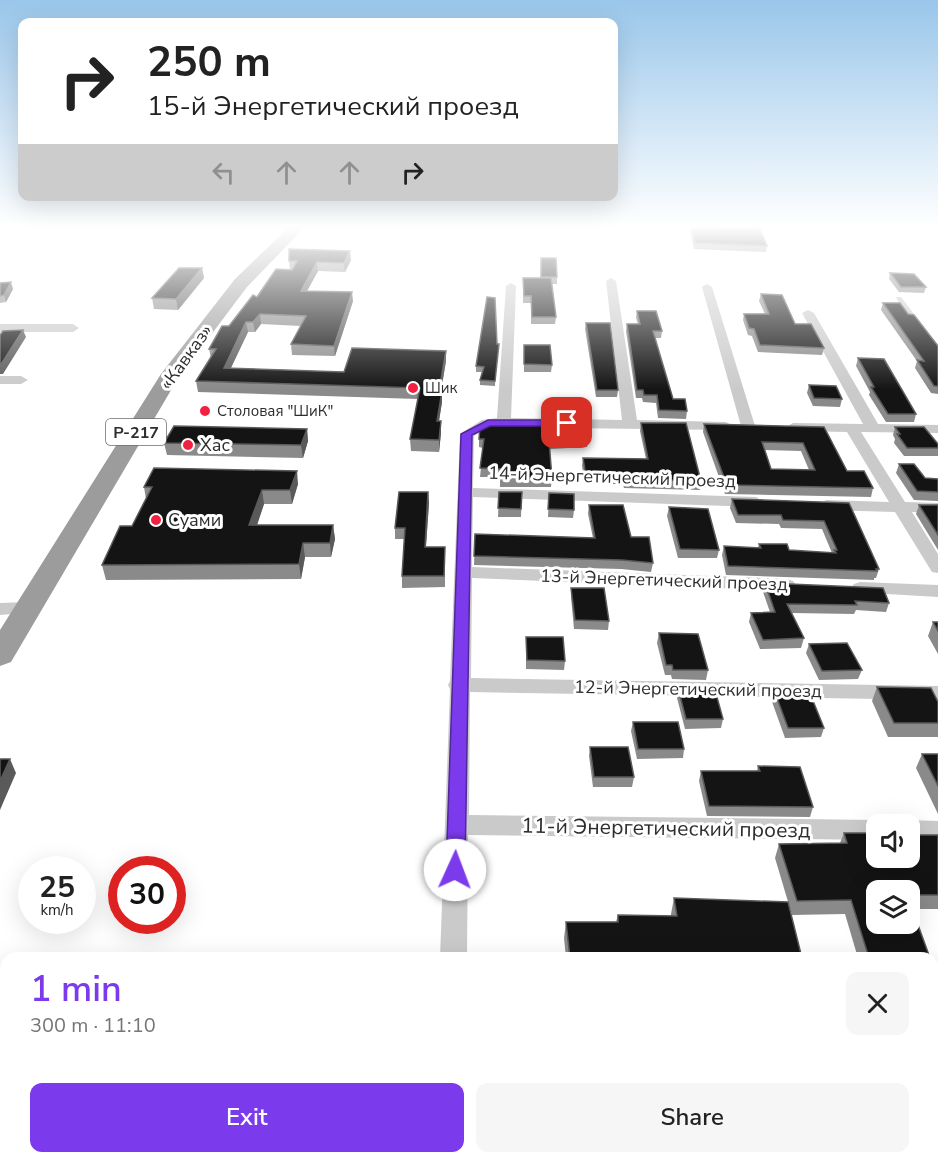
<!DOCTYPE html>
<html lang="en">
<head>
<meta charset="utf-8">
<style>
  :root { --surface:#fff; --page:#f6f6f6; --text:#222; --muted:#767676; --accent:#7c3aed }
  body { margin:0; font-family:"Nunito Sans",sans-serif; background:var(--page); color:var(--text); height:100vh; display:flex; flex-direction:column; font-size:22px; white-space:nowrap }
  * { box-sizing:border-box; margin:0 }
  p { font-size:20px; color:var(--muted) }
  .icon { flex:none; width:33px; height:33px; fill:none; stroke:currentColor; stroke-width:2; stroke-linecap:round; stroke-linejoin:round }
  .map { position:relative; flex:1; overflow:hidden }
  .side { position:absolute; left:0px; top:952px; width:939px; height:212px; display:flex; flex-direction:column; background:var(--surface); border-radius:18px 18px 0 0; box-shadow:0 6px 24px #0002 }
  .side>* { flex:none }
  .hud { position:absolute; left:18px; top:18px; width:600px; height:183px; border-radius:12px; box-shadow:0 6px 24px #0002; background:#fff; color:var(--text); overflow:hidden }
  .buttons { position:absolute; left:866px; top:814px; display:grid; gap:12px }
  .buttons a { display:grid; place-items:center; width:54px; height:54px; border-radius:12px; background:var(--surface); box-shadow:0 6px 24px #0002; font-size:30px }
  .speed { position:absolute; left:18px; top:856px; display:flex; gap:12px; font-size:30px; font-weight:700; text-align:center }
  .speed>* { display:grid; place-content:center; width:78px; height:78px; border-radius:50%; background:var(--surface); box-shadow:0 6px 24px #0002; line-height:1 }
  .speed small { font-size:15px; font-weight:400 }
  .speed .limit { border:9px solid #d22; background:#fff; color:#111 }
  .pin { position:absolute; display:grid; place-items:center; width:51px; height:51px; color:#fff; margin:-26px; border-radius:12px; box-shadow:0 3px 9px #0006 }
  .me { position:absolute; width:66px; margin:-33px; rotate:2deg; stroke-linejoin:round; filter:drop-shadow(0 0 4px #0008) }
  .turn { display:flex; align-items:center; gap:21px; height:126px; padding:0 30px; font-size:27px }
  .turn .icon { width:78px; height:78px; stroke-width:2.5 }
  .turn b { display:block; font-size:42px; line-height:51px }
  .lanes { display:flex; align-items:center; height:57px; padding:0 30px; background:#0003; justify-content:center; gap:30px; direction:ltr }
  .lanes .off { opacity:.35 }
  .round { display:grid; place-items:center; flex:none; width:63px; height:63px; border-radius:12px; background:var(--page) }
  .overview { display:flex; align-items:center; justify-content:space-between; height:102px; padding:0 30px }
  h1 { font-size:36px; font-weight:600; line-height:45px; color:var(--accent) }
  .cta { display:flex; gap:12px; margin-top:auto; padding:12px 30px }
  .cta a { flex:1; height:69px; border-radius:12px; background:var(--accent); color:#fff; font-size:24px; font-weight:600; line-height:69px; text-align:center }
  .cta a+a { background:var(--page); color:var(--text) }
  .map>svg:first-child { display:block }
  .lines { fill:none; stroke-linecap:round; stroke-linejoin:round }
  .service { fill:#cacaca; fill-rule:evenodd }
  .minor { fill:#cacaca; fill-rule:evenodd }
  .trunk { fill:#9c9c9c; fill-rule:evenodd }
  .wall { fill:#8a8a8a; fill-rule:evenodd }
  .shaded-wall { fill:#5a5a5a }
  .building { fill:#141414; stroke:#5a5a5a; stroke-width:1.5; fill-rule:evenodd }
  .route { fill:#7c3aed; stroke:#51269a; stroke-width:1.5 }
  .poi-dot { fill:#f12141; stroke:#fff; stroke-width:2 }
  .labels { text-anchor:middle; stroke-width:6; stroke-linejoin:round; paint-order:stroke }
  .far-poi-label { font-size:15px; fill:#2d2d2d; stroke:#fff; text-anchor:start }
  .shield { fill:#fff; stroke:#6c6c6c; stroke-width:1.5 }
  .shield-label { font-size:16px; font-weight:bold; fill:#2d2d2d }
  .street-label { font-size:18px; fill:#2d2d2d; stroke:#fff }
  .poi-label { font-size:18px; fill:#2d2d2d; stroke:#fff; text-anchor:start }
  .near-street-label { font-size:21px; fill:#2d2d2d; stroke:#fff }
</style>
</head>
<body>
<div class="map">
<svg width="938" height="1163" viewBox="0 0 938 1163">
  <rect width="100%" height="100%" fill="#fff"/>
  <g class="lines">
    <path class="service" d="M897,297H901L920,322V324H916L896,298Z"/>
    <path class="minor" d="M611,278L616,281L637,420L726,422L733,426L726,430L490,427L474,436L473,488L756,497L764,502L756,507L473,497L472,567L787,579L793,581L796,585L793,589L787,591L472,578L471,678L938,686V700L470,692L469,815L876,820L885,825H876V840L468,835L467,958H440L450,689L448,685L450,681L460,434L482,420L497,418L506,286L511,283L516,286L511,418L622,420L606,281Z
      M707,284L712,287L755,426L753,429L748,430L741,426L702,287Z
      M808,310L814,313L878,424L938,425V433L861,432L905,502L938,503V513L912,512L938,554V573L932,572L895,512L826,510L818,505L826,500L889,502L847,432L793,431L786,427L793,423L863,424L802,313Z
      M0,324H73L79,328L73,332H0Z
      M0,376H21L28,380L21,384H0Z
      M860,582L938,585V597L854,592L851,588L854,584Z
      M28,602L35,604L37,608L35,612L0,615V603Z
      M909,820L938,821V841L909,840V825H900Z
      M0,999H6V1027H0Z
      M933,1006H938V1034H933Z
      M459,1158H492L494,1163H461Z"/>
    <path class="trunk" d="M289,227H305L247,287L177,380L11,662L0,666V630L161,374L235,279Z"/>
  </g>
  <path class="wall" d="M691,227L767,246L766,252L694,249L690,232Z
    M541,258L557,277V284H552L556,317L555,324H531V303H523V278H541Z
    M351,260L345,272L318,271L307,291L353,301L335,356L292,355L291,344L301,326L261,324L255,332H248L231,368L344,372L446,361L441,391L442,402L439,421H441V433L439,452L411,451L410,439L418,399L198,392L196,381L211,358L209,349L229,326L290,270L289,261Z
    M202,268L204,278L178,310L154,309L152,298Z
    M890,273L926,287L924,293L899,292L889,279Z
    M0,283L13,289L6,302L0,303Z
    M761,294L824,348L822,355L758,352L752,336L748,335L743,320L744,314H765L759,301Z
    M883,303L908,314L938,346V394L931,393L915,368L917,361L881,310Z
    M637,311L662,331L661,338H655L673,399L687,411L686,419L658,418L656,403L643,402L642,398H636L626,331L627,324H638L636,318Z
    M586,323L618,390L617,397H596L585,329Z
    M497,344L495,386L480,385V380L482,372H476V366Z
    M524,345L552,365L551,372H524Z
    M858,358L916,414L914,422H886L869,395L870,392L856,366Z
    M809,385L842,399L840,407L813,406L807,393Z
    M641,423L701,481L700,490L624,488L623,484H585L582,466L583,458L646,459L640,431Z
    M704,424L824,427L847,471L873,488L871,497L725,494L703,432ZM765,450L801,451L809,470L771,469Z
    M895,427L938,444V456H904L894,443L895,439L893,435Z
    M307,429L308,441L303,458L167,455L164,443Z
    M479,439H588L587,447L549,449L552,478L551,487H500V477H480L483,448L479,447Z
    M899,464L925,478L938,479V501L914,500L896,473Z
    M298,484L292,504H264L257,525H333L335,539L331,557H305L301,579L106,580L102,565L132,526L146,499L144,487Z
    M428,492L429,503L426,547H445V587L402,588V576L404,539H395V528Z
    M499,492H522L521,517H498Z
    M549,493L574,510L573,518L548,517Z
    M732,499L849,503L879,569L876,578H874V580L726,575L722,555L724,546L758,548L759,544L789,550L832,553L822,529L781,528L779,524L736,523L730,508Z
    M589,505L631,537L653,563L651,572L621,569L474,565L475,534L593,538L588,514Z
    M919,505H938V550L916,514Z
    M669,507L719,550L717,558H678L667,516Z
    M765,583L889,603L886,612L856,610L854,614L792,613L804,638L801,648L760,649L749,622L751,613L770,612L763,592Z
    M571,588L609,621L608,630L574,629L571,597Z
    M933,622H938V654L928,636Z
    M659,633L708,670L706,680L672,679L671,675H665L657,643Z
    M526,637L565,661L564,670L526,669Z
    M809,644L862,670L858,679L819,680L806,653Z
    M877,687L938,702V737H888L872,701Z
    M678,688L723,719L721,728L685,729L677,698Z
    M774,690L824,728L821,737L785,738L771,699Z
    M633,722L684,749L683,758L637,759L631,731Z
    M590,747L634,777L632,787H593L589,756Z
    M922,754H938V814L916,768Z
    M758,766L813,807L810,817L707,816L699,781L701,771H757Z
    M844,833L876,858L938,836V909H912L930,958H858L845,914L792,915L775,858L779,844L840,843ZM909,891V924H876Z
    M674,898L802,958H566L564,938L566,922H616L618,915L671,916V914Z
    M933,967L938,981V991L933,1000Z
    M938,1060V1095L933,1083V1061Z
    M635,1158H686L687,1163H635Z"/>
  <path class="shaded-wall" d="M350,251L351,260L345,272L344,263Z
    M317,262L318,271L302,300L301,291Z
    M202,268L204,278L178,310L176,299Z
    M11,282L13,289L6,302L4,295Z
    M352,292L353,301L335,356L334,346Z
    M260,314L261,324L255,332L253,322Z
    M246,322L248,332L226,378L224,368Z
    M23,330L26,337L3,374H0V366Z
    M446,351V361L439,402V391Z
    M442,391V402L437,433V421Z
    M441,421V433L439,452V440Z
    M307,429L308,441L303,458L301,445Z
    M297,471L298,484L292,504L290,490Z
    M262,490L264,504L252,540L249,525Z
    M428,492L429,503L425,559V547Z
    M333,525L335,539L331,557L330,543Z
    M303,543L305,557L301,579L299,564Z
    M10,759L16,773L0,810V781Z"/>
  <path class="building" d="M691,227L760,228L767,246L695,243Z
    M289,249L350,251L344,263L317,262L301,291L352,292L334,346L291,344L306,316L260,314L253,322H246L224,368L344,372L352,348L446,351L439,391H442L437,421H441L439,440L410,439L420,388L196,381L216,349H209L222,326H229L253,295L257,297L276,269L292,270L297,261H289Z
    M541,258H556L557,277H541Z
    M179,268H202L176,299L152,298Z
    M890,273L914,274L926,287H901Z
    M523,278H551L556,317H532L531,296H524Z
    M11,282L4,295L0,296V283Z
    M761,294L782,295L795,324H811L824,348L760,345L754,329L749,328L744,314H769Z
    M487,297L495,298L497,344H499L495,381L480,380L484,367L476,366Z
    M883,303H900L908,314L914,315L938,346V386H934L917,360L924,361Z
    M637,311H656L662,331H653L673,399H685L687,411L659,410L657,395H644L643,390H637L627,324H640Z
    M586,323H610L618,390H597Z
    M23,330L0,366V335L3,331Z
    M524,345H550L552,365L524,364Z
    M858,358L884,359L916,414H888L871,387H874Z
    M809,385L836,386L842,399L814,398Z
    M584,422L588,439L549,441L552,478H500L501,469L480,468L484,439H479L480,427L485,424L522,425Z
    M641,423H686L701,481L625,479L624,476H586L583,458L648,459Z
    M704,424L824,427L847,471H864L873,488L727,485ZM762,442L803,443L815,470L771,469Z
    M174,426L307,429L301,445L164,443Z
    M895,427H924L938,444V448H907L897,434H900Z
    M899,464H914L925,478L938,479V492L917,491Z
    M154,468L297,471L290,490H262L249,525H333L330,543H303L299,564L102,565L120,526H132L152,487H144Z
    M399,492H428L425,547H445L444,576H402L405,528H395Z
    M499,492H522L521,509L498,508Z
    M549,493L574,494V510L548,509Z
    M732,499L849,503L879,569H876L877,571L728,566L724,546L761,548L759,544H787L789,550L836,553L834,550H837L824,521L783,520L781,515H738Z
    M589,505H623L631,537H649L653,563L622,560L474,556L475,534L595,538Z
    M919,505H938V535Z
    M669,507L708,509L719,550L680,549Z
    M765,583L883,588L889,603L855,601L857,605L787,604L804,638L763,640L751,613L775,612Z
    M571,588H604L609,621L575,620Z
    M933,622H938V631Z
    M659,633L698,634L708,670H673L672,665H666Z
    M526,637H563L565,661L527,660Z
    M847,643L862,670L822,671L809,644Z
    M877,687L931,688L938,702V723H894Z
    M678,688L715,690L723,719H686Z
    M774,690L809,691L824,728H788Z
    M633,722H678L684,749H638Z
    M590,747H628L634,777H594Z
    M922,754H938V786Z
    M0,759H10L0,781Z
    M758,766L800,767L813,807L709,806L701,771H760Z
    M844,833H876V858H909V835H938V895H909V891H876V924H909V900L930,958H869L851,900L797,901L779,844L847,843Z
    M674,898L788,902L802,958H570L566,922H618V915L677,916Z
    M933,967L938,981V987H933Z
    M938,1060V1072L933,1061Z
    M343,1158H374V1163H342Z
    M641,1158H686L687,1163H642Z"/>
  <linearGradient id="sky" x2="0" y2="1"><stop stop-color="#99c6ea"/><stop offset="0.58" stop-color="#fff"/><stop offset="1" stop-color="#fff" stop-opacity="0"/></linearGradient>
  <rect width="938" height="390" fill="url(#sky)"/>
  <path class="route" d="M488,420H567L572,423L567,426H490L472,435L465,870L462,875L455,878L449,875L446,870L461,434Z"/>
  <g class="poi-dot">
    <circle cx="413" cy="388" r="6"/>
    <circle cx="205" cy="411" r="6"/>
    <circle cx="188" cy="445" r="6"/>
    <circle cx="156" cy="520" r="6"/>
  </g>
  <g class="labels">
    <g class="far-poi-label">
      <text x="425" y="393">Шик</text>
      <text x="217" y="416">Столовая "ШиК"</text>
    </g>
    <rect class="shield" x="106" y="419" width="60" height="26" rx="4.5"/>
    <g class="shield-label">
      <text x="136" y="438">Р-217</text>
    </g>
    <g class="street-label">
      <text transform="translate(186 357) rotate(-54)" y="6">«Кавказ»</text>
      <text transform="translate(612 477) rotate(2)" y="6">14-й Энергетический проезд</text>
      <text transform="translate(664 580) rotate(2)" y="6">13-й Энергетический проезд</text>
      <text transform="translate(698 689) rotate(1)" y="6">12-й Энергетический проезд</text>
    </g>
    <g class="poi-label">
      <text x="200" y="451">Хас</text>
      <text x="168" y="526">Суами</text>
    </g>
    <g class="near-street-label">
      <text transform="translate(666 828) rotate(1)" y="7">11-й Энергетический проезд</text>
    </g>
  </g>
</svg>
<div class="buttons">
<a><svg class="icon" aria-label="sound" viewBox="0 0 24 24"><path d="M4 9h4l5-4v14l-5-4H4zM17 9q2 3 0 6"/></svg></a>
<a><svg class="icon" aria-label="layers" viewBox="0 0 24 24"><path d="M12 4l9 5-9 5-9-5zM3 14l9 5 9-5"/></svg></a>
</div>
<div class="speed"><div>25<small>km/h</small></div><div class="limit">30</div></div>
<div class="pin" style="left:567px;top:423px;background:#d93025"><svg class="icon" aria-label="arrive" viewBox="0 0 24 24"><path d="M6 21V4h12l-3 4 3 4H6"/></svg></div>
<svg class="me" style="left:455px;top:870px" viewBox="-20 -20 40 40"><circle r="19" fill="#fff"/><path d="M0-13L10 11 0 6-10 11z" fill="#7c3aed"/></svg>
<div class="hud">
<div class="turn"><svg class="icon" aria-label="right" viewBox="0 0 24 24"><path d="M7 20v-9h11M14 6l5 5-5 5"/></svg><div><b>250 m</b>15-й Энергетический проезд</div></div>
<div class="lanes"><svg class="icon off" aria-label="left" viewBox="0 0 24 24"><path d="M17 20v-9H6M10 6l-5 5 5 5"/></svg><svg class="icon off" aria-label="ahead" viewBox="0 0 24 24"><path d="M12 20V5M6 11l6-6 6 6"/></svg><svg class="icon off" aria-label="ahead" viewBox="0 0 24 24"><path d="M12 20V5M6 11l6-6 6 6"/></svg><svg class="icon" aria-label="right" viewBox="0 0 24 24"><path d="M7 20v-9h11M14 6l5 5-5 5"/></svg></div>
</div>
<section class="side">
<div class="overview"><div><h1>1 min</h1><p>300 m · 11:10</p></div><a class="round"><svg class="icon" aria-label="close" viewBox="0 0 24 24"><path d="M6 6l12 12M18 6L6 18"/></svg></a></div>
<div class="cta"><a>Exit</a><a>Share</a></div>
</section>
</div>
</body>
</html>
